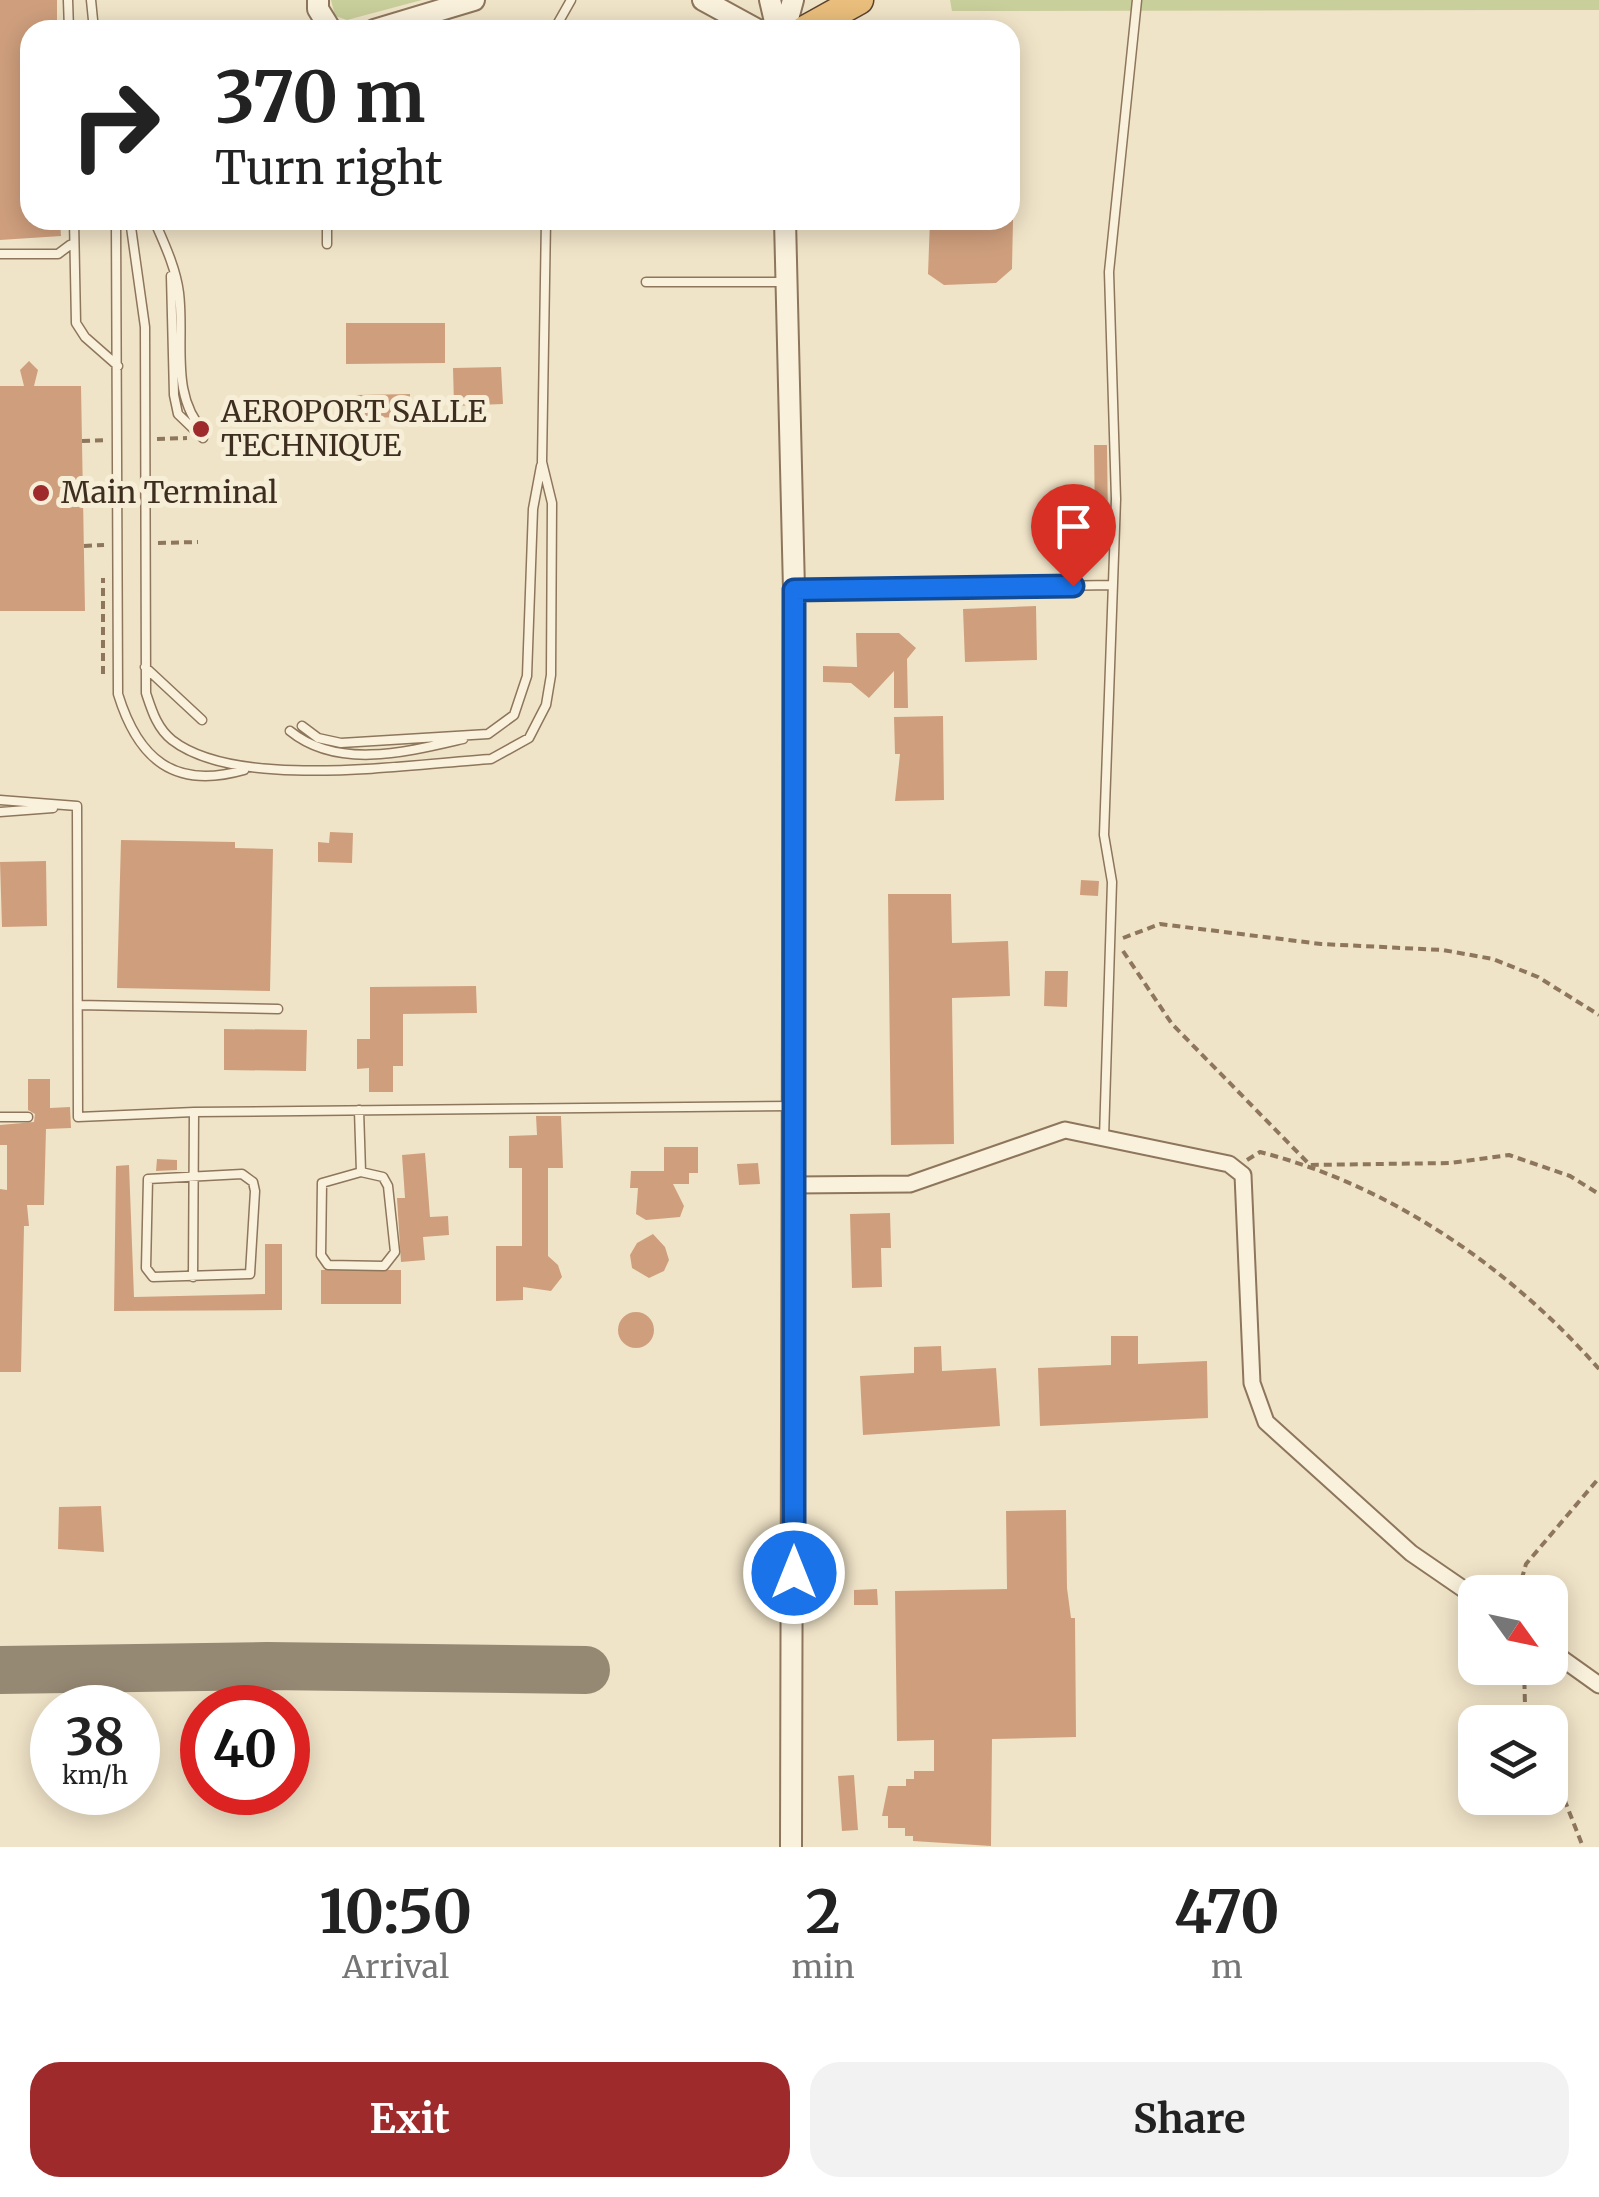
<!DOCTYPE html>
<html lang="en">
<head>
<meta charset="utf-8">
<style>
  :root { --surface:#fff; --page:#f2f2f2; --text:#222; --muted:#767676; --accent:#9e2a2b }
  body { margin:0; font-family:Merriweather,serif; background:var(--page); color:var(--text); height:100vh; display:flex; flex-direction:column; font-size:38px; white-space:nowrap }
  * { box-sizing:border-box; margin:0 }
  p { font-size:32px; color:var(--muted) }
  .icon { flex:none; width:55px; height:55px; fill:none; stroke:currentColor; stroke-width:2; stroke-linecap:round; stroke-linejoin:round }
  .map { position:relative; height:1847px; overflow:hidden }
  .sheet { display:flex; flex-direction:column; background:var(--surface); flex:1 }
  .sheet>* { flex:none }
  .guide { position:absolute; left:20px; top:20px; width:1000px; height:210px; border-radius:30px; box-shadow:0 5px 25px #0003; background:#fff; color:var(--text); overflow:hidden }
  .needle { width:65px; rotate:123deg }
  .fabs { position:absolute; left:1458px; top:1575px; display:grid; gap:20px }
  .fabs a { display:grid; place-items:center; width:110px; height:110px; border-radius:20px; background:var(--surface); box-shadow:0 5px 25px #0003; font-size:50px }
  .speed { position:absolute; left:30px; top:1685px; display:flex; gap:20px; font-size:50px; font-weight:700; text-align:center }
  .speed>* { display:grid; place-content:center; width:130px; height:130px; border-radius:50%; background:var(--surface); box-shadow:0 5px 25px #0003; line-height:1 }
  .speed small { font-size:25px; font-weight:400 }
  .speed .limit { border:15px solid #d22; background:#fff; color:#111 }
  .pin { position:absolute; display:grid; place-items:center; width:85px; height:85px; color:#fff; margin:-102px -42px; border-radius:50% 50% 50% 0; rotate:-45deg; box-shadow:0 0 10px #0007 }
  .pin .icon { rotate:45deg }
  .me { position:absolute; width:110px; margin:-55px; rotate:0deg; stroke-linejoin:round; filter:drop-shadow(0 0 8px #0008) }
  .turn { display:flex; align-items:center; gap:35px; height:210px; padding:0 30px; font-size:45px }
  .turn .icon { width:130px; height:130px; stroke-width:2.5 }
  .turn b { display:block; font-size:70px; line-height:85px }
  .eta { display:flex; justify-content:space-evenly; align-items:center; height:170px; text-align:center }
  .eta b { font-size:60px; font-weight:700; line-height:70px }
  .primary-button { display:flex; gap:20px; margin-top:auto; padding:20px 30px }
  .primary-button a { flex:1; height:115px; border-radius:30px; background:var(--accent); color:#fff; font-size:40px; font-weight:700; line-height:115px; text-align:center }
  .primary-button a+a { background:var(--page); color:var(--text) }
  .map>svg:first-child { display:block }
  .green { fill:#c9cf9b }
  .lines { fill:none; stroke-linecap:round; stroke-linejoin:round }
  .taxiway { stroke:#968974; stroke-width:48 }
  .building { fill:#cf9f7d }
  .service-casing { stroke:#8d765c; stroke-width:11 }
  .minor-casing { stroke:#8d765c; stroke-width:19 }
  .tertiary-casing { stroke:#8d765c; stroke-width:24 }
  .trunk-casing { stroke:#5b4430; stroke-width:31 }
  .path { stroke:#8d765c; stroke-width:4; stroke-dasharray:8 5; stroke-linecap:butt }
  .service { stroke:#faf1dc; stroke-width:8 }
  .minor { stroke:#faf1dc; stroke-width:15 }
  .tertiary { stroke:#faf1dc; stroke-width:20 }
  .trunk { stroke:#eabe7c; stroke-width:28 }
  .route-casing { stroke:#114b97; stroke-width:25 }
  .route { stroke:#1a73e8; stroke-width:18 }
  .poi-dot { fill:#9e2a2b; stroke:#f7eed8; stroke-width:4 }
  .labels { text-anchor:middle; stroke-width:10; stroke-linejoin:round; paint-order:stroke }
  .poi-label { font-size:30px; fill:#3d2e20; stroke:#f7eed8; text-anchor:start }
</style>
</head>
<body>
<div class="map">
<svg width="1599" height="1847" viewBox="0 0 1599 1847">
  <rect width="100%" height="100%" fill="#f0e4c8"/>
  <path class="green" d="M331,0H422L347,20L335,16Z
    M950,0H1599V10L952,11Z"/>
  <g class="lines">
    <path class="taxiway" d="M0,1670L267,1666L586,1670"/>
  </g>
  <path class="building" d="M0,0H57V30H30V220H60L61,236L0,240Z
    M930,220H1013L1012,269L996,283L944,285L928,274Z
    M346,323H445V363L346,364Z
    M29,361L38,370L34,386H81L85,611H0V386H24L20,370Z
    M501,367L503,404L454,406L453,368Z
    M410,394V417L356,418V395Z
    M1094,445H1107L1108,524H1095Z
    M1036,606L1037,660L965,662L963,609Z
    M856,633H899L916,648L907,659L908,708H894V671L869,698L851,683L823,682V666L857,667Z
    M943,716L944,800L895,801L900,754H895L894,717Z
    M330,832L353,833L352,863L318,862V842L329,843Z
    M121,840L235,842V848L273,849L270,991L117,988Z
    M46,861L47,926L2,927L0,862Z
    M1081,880L1099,881L1098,896L1080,895Z
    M888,894H951L952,943L1008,941L1010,996L952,998L954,1144L891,1145Z
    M1045,971H1068L1067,1007L1044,1006Z
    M476,986L477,1013L403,1014V1066H393V1092H369V1068L357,1069V1039H370V987Z
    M224,1029L307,1030L306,1071L224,1070Z
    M28,1079H50V1108L70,1107L71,1128L46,1129L44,1205H27L29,1226H24L21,1372H0V1189L7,1190V1145H0V1125L34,1122L35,1114L28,1110Z
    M536,1116H561L563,1168H548V1256L558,1265L562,1277L551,1291L523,1287V1300L496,1301V1246H522V1168H509V1136L537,1135Z
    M664,1147H698V1173H689V1184H673L684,1206L680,1217L646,1220L636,1214L638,1188H630L631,1171H664Z
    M425,1153L430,1217L448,1216L449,1235L423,1237L425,1260L401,1262L397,1198H405L402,1155Z
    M157,1159L177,1160V1170L156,1171Z
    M758,1163L760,1184L739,1185L737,1164Z
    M129,1165L134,1297L265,1294V1244H282V1310L114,1311L116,1166Z
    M890,1213L891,1248H881L882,1287L852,1288L850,1214Z
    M653,1234L665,1247L669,1260L664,1271L649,1278L632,1268L630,1255L637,1243Z
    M321,1270H401V1304H321Z
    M618 1330a18 18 0 1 1 36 0a18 18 0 1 1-36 0Z
    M1111,1336H1138V1364L1207,1361L1208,1418L1040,1426L1038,1368L1111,1365Z
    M941,1346L942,1371L996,1368L1000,1426L863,1435L860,1376L914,1373V1347Z
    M101,1506L104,1552L58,1549L59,1507Z
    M1066,1510L1067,1588L1071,1618H1075L1076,1737L992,1739L991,1846L913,1841V1836H905V1828H888V1816H882L888,1786H906V1779H914V1771H934V1740L897,1741L895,1591L1007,1589L1006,1511Z
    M877,1589L878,1605H854V1590Z
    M854,1775L858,1830L842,1831L838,1776Z"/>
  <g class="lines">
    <g class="service-casing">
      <path id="service" d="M68,0L69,30
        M91,0L94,30
        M554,30L571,0
        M74,220L76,323L85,337L118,366
        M116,220L118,694C138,759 174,790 244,770
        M130,220L145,327L146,693C152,711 157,728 172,740C237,791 410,764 491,759L529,738L546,705L551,675L552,503L542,462L546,220
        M154,220C164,243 176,268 179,293C185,342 169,395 205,433
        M327,220V244
        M0,254H58L70,245
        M171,276L174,395L178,414L203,438
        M646,282H786
        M798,590L1113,585
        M145,667L202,720
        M302,726L318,738L341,743L488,734L514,715L527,676L533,509L541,466
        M290,731C338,770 407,752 463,739
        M0,800L77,806
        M77,806L78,1117L194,1112L793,1106
        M0,812L53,808
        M78,1005L278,1009
        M359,1110L361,1172L383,1177L388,1186L395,1252L384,1266L328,1265L321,1255L322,1183L361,1172
        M0,1117H28
        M1104,1138L1112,882L1104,835L1116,499L1109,272L1137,0
        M242,1174L253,1182L255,1191L250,1274L153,1277L146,1268L148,1179Z
        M193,1277L194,1112"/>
    </g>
    <g class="minor-casing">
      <path id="minor" d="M795,1185L910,1184L1065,1130L1229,1164L1243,1175L1252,1383L1266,1422L1411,1553L1475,1597
        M1550,1650L1599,1685"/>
    </g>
    <g class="tertiary-casing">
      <path id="tertiary" d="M318,0V9L331,30
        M703,0L758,30
        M770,0L777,30
        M374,30L474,0
        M785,30L793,0
        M785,220L794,590L791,1847"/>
    </g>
    <g class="trunk-casing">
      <path id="trunk" d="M805,30L859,0"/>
    </g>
    <path class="path" d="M157,439L187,438
      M82,441L107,440
      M158,543L198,542
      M84,546L104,545
      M103,674V578
      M1123,938L1160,924L1321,944L1443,950L1493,959L1538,977L1599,1015
      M1123,951L1172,1024L1310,1165L1450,1163L1509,1155L1570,1176L1599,1194
      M1247,1160L1260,1152C1392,1186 1510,1268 1599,1369
      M1518,1592L1526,1564L1599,1478
      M1524,1668L1525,1705L1533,1722
      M1550,1763L1583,1847"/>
    <use href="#service" class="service"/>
    <use href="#minor" class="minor"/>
    <use href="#tertiary" class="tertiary"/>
    <use href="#trunk" class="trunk"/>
  </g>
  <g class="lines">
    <g class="route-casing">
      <path id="route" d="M794,1573V590L1073,586"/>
    </g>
    <use href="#route" class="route"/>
  </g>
  <g class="poi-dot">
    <circle cx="201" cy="429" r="10"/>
    <circle cx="41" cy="493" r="10"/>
  </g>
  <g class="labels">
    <g class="poi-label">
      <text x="221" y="422">AEROPORT SALLE<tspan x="221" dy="34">TECHNIQUE</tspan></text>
      <text x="61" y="503">Main Terminal</text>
    </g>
  </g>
</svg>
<div class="fabs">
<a><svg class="needle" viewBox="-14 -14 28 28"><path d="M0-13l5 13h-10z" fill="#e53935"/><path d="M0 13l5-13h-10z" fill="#767676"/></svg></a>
<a><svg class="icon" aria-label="layers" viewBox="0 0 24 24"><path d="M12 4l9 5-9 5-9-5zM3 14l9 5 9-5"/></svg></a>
</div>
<div class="speed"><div>38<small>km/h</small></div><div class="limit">40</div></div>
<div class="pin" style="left:1073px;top:586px;background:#d93025"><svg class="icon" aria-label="arrive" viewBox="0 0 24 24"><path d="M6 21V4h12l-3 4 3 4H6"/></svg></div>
<svg class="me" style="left:794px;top:1573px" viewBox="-20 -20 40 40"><circle r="17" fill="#1a73e8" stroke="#fff" stroke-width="3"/><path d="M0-11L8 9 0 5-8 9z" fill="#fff"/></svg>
<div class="guide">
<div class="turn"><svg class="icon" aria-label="right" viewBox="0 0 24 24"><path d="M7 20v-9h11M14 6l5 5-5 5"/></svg><div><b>370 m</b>Turn right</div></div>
</div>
</div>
<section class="sheet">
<div class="eta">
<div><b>10:50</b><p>Arrival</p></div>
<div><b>2</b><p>min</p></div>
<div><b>470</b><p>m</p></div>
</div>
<div class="primary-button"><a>Exit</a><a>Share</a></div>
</section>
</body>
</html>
